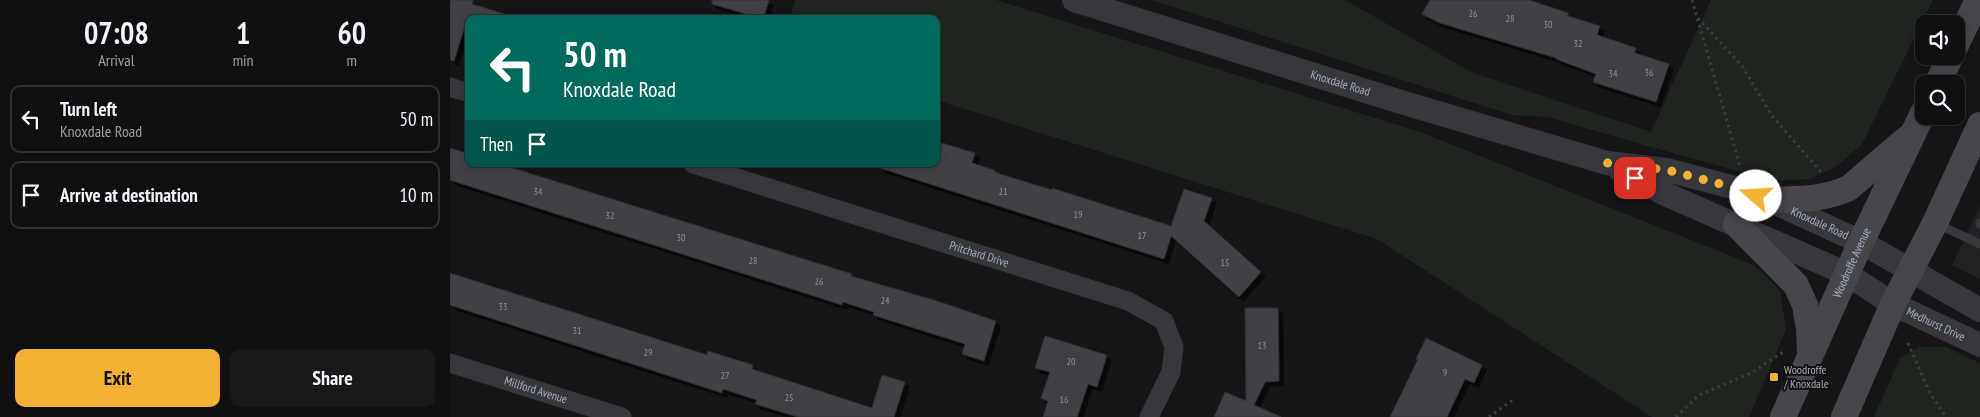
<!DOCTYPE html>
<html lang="en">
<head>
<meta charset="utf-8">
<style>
  :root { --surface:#101012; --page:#19191b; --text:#f1f3f6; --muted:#9c9d9f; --line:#303032; --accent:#f2b134 }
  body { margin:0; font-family:"PT Sans Narrow",sans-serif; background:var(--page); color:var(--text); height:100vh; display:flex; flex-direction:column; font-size:19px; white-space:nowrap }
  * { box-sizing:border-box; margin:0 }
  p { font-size:16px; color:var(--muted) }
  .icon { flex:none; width:28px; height:28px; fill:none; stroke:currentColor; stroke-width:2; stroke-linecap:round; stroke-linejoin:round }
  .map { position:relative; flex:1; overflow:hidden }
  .side { display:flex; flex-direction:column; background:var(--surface); width:450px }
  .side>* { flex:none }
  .banner { position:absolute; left:15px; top:15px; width:475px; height:152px; border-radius:10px; box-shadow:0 2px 8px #0003,0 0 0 1px var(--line); background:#00695c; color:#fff; overflow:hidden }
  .fabs { position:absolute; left:1465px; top:15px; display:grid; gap:10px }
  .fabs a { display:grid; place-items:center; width:50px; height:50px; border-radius:10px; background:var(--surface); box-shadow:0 2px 8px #0003,0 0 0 1px var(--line); font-size:25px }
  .pin { position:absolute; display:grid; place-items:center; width:42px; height:42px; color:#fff; margin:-21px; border-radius:10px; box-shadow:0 2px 8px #0006 }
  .me { position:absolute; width:55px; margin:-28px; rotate:289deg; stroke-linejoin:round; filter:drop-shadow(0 0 4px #0008) }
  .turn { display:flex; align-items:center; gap:18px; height:105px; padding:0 15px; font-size:22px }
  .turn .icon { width:65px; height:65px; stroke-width:2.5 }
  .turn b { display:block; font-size:35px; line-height:42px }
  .then { display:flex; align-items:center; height:48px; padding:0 15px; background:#0003; gap:10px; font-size:19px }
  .eta { display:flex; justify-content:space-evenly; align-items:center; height:85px; text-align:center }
  .eta b { font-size:30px; font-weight:700; line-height:35px }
  .primary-button { display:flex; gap:10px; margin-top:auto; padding:10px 15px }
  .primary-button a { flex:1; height:58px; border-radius:10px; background:var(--accent); color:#111; font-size:20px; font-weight:700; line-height:58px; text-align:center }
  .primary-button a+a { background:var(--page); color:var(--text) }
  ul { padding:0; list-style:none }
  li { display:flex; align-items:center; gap:15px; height:68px; margin:0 10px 8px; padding:0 5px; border:2px solid var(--line); border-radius:10px }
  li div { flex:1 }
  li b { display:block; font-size:19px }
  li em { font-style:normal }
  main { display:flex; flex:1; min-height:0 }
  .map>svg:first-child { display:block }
  .built { fill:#222225 }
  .green { fill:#1e261f }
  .building { fill:#404145; stroke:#303034; filter:url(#shadow) }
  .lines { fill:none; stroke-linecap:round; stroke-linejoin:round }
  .path { stroke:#3d3f44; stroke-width:3; stroke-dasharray:2.5 4; stroke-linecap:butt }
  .service { stroke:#37383d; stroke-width:9 }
  .minor { stroke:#37383d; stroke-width:19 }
  .tertiary { stroke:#37383d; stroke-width:24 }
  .secondary { stroke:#45474d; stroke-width:26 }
  .route { stroke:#f2b134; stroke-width:9; stroke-dasharray:0 16.2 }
  .poi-dot { fill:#f2b134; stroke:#111113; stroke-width:2 }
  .labels { text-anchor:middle; stroke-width:4; stroke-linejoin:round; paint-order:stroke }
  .number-label { font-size:10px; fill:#8e929b }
  .street-label { font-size:12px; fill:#a8adb8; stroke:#111113 }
  .poi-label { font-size:12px; fill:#a8adb8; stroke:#111113; text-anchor:start }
</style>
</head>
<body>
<main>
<section class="side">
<div class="eta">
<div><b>07:08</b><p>Arrival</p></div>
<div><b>1</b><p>min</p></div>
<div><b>60</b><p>m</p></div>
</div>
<ul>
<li><svg class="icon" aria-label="left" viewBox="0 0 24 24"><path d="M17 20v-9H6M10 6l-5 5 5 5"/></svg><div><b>Turn left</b><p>Knoxdale Road</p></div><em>50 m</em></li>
<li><svg class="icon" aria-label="arrive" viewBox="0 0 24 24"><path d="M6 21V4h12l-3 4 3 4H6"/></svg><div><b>Arrive at destination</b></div><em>10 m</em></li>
</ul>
<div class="primary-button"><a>Exit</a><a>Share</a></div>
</section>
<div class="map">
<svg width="1530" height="417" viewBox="0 0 1530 417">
  <defs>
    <filter id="shadow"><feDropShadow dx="4.5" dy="4.5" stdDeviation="0" flood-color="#0009"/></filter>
  </defs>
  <rect width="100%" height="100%" fill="#161618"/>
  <path class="built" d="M1530,206V279L1502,265Z"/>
  <path class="green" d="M345,0H546L970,132L1304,265L1330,290L1336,330L1299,417H1202L927,239L486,100V19H340Z
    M702,0H895L1023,73L1201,132L1261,0H1483L1412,144L1386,167L1360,179L1325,181L1197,146L1098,117L1062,115Z
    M1469,347H1496L1530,363V417H1424L1450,358Z"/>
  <path class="building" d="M0,0H23L22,4L58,15L57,19H17L4,61L0,60Z
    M262,0H319L313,19L262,4Z
    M980,0H1079L1118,13V16L1150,26L1147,35L1186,48L1185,53L1219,64L1206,102L1143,82L1146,74L1106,59V58L990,23L972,14Z
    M492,143L525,153L522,163L544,170V171L550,174L602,190V188L721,226L734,189L762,198L754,221L811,272L789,297L721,236L714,259L430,168V164H486V152L489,153Z
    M0,148L19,154V164H50L402,274L401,276L487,301L546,321L534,361L512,354L515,344L423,315L424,312L393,302L392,305L0,180Z
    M0,273L257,355L258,351L303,365L302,369L422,408L432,375L455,382L444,417H348L305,404L307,400L273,389L272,393L0,305Z
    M795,308H828L829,381L815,382L804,405L831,417H764L775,392L796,401Z
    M595,336L657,355L647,387L638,384L627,417H593L598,401L591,398L600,372L585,368Z
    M976,338L1032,365L1024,383L1015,379L997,417H940L968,359H966Z"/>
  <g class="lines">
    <path class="path" d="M1242,0L1290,166
      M1248,18L1292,66L1322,116L1371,172
      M1458,343L1480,393L1496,417
      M1039,417L1064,399
      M1226,417L1249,395L1301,373L1336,350"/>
    <path class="service" d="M1530,223V224
      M1487,224L1530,244"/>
    <g class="minor">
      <path d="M0,87L19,93"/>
      <path id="s1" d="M243,164L678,301L714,321L724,347L721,372L699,417"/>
      <path id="s2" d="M0,363L172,417"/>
    </g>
    <g class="tertiary">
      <path id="s3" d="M624,0L951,102L1157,163L1217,170L1282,187L1319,200L1411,242L1530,310"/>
      <path id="s4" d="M1170,170L1213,193L1397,274L1443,304L1530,345"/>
    </g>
    <g class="secondary">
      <path d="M1506,45L1528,0"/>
      <path d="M1487,84L1501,56"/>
      <path d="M1319,200C1346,199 1374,200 1399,188L1456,139"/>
      <path d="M1286,224L1346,285L1355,305L1359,328L1360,354"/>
      <path id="s5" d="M1333,417L1411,242L1474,111"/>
      <path d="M1394,417L1443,304L1485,223L1530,125"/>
    </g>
  </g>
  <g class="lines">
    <path class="route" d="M1185,178L1157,163L1217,170L1282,187L1306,196"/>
  </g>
  <rect class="poi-dot" x="1319" y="372" width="10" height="10" rx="2.5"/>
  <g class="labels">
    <g class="number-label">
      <text x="1023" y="17">26</text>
      <text x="1060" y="22">28</text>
      <text x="1098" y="28">30</text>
      <text x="1128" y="47">32</text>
      <text x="1199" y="76">36</text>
      <text x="1163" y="77">34</text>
      <text x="88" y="195">34</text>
      <text x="553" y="195">21</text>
      <text x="628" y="218">19</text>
      <text x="160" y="219">32</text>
      <text x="692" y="239">17</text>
      <text x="231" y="241">30</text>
      <text x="303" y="264">28</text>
      <text x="775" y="266">15</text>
      <text x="369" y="285">26</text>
      <text x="435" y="304">24</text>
      <text x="53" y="310">33</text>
      <text x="127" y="334">31</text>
      <text x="812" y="349">13</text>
      <text x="198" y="356">29</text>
      <text x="621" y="365">20</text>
      <text x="995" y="376">9</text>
      <text x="275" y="379">27</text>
      <text x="339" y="401">25</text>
      <text x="614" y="403">16</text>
    </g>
    <g class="street-label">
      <text dy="4" stroke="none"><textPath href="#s3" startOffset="279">Knoxdale Road</textPath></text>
      <text dy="4" stroke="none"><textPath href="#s3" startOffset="780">Knoxdale Road</textPath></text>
      <text dy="4" stroke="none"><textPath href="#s1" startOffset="300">Pritchard Drive</textPath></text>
      <text dy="4" stroke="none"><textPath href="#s5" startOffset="169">Woodroffe Avenue</textPath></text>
      <text dy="4" stroke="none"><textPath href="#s4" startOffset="352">Medhurst Drive</textPath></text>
      <text dy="4" stroke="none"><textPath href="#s2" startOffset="90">Millford Avenue</textPath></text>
    </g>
    <g class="poi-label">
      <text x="1334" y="374">Woodroffe<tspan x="1334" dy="14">/ Knoxdale</tspan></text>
    </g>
  </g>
</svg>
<div class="fabs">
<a><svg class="icon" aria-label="sound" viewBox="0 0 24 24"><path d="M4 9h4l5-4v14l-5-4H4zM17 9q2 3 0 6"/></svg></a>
<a><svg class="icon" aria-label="search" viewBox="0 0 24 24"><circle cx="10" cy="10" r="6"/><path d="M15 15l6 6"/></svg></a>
</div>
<div class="pin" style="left:1185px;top:178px;background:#d93025"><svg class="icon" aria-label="arrive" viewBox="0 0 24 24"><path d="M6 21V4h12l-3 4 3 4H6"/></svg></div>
<svg class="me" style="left:1306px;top:196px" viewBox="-20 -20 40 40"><circle r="19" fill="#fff"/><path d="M0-13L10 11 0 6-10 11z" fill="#f2b134"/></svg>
<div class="banner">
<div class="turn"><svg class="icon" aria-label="left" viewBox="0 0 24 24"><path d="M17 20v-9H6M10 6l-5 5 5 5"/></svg><div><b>50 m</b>Knoxdale Road</div></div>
<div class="then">Then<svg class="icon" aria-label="arrive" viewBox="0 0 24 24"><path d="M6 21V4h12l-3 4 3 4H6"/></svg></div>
</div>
</div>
</main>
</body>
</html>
